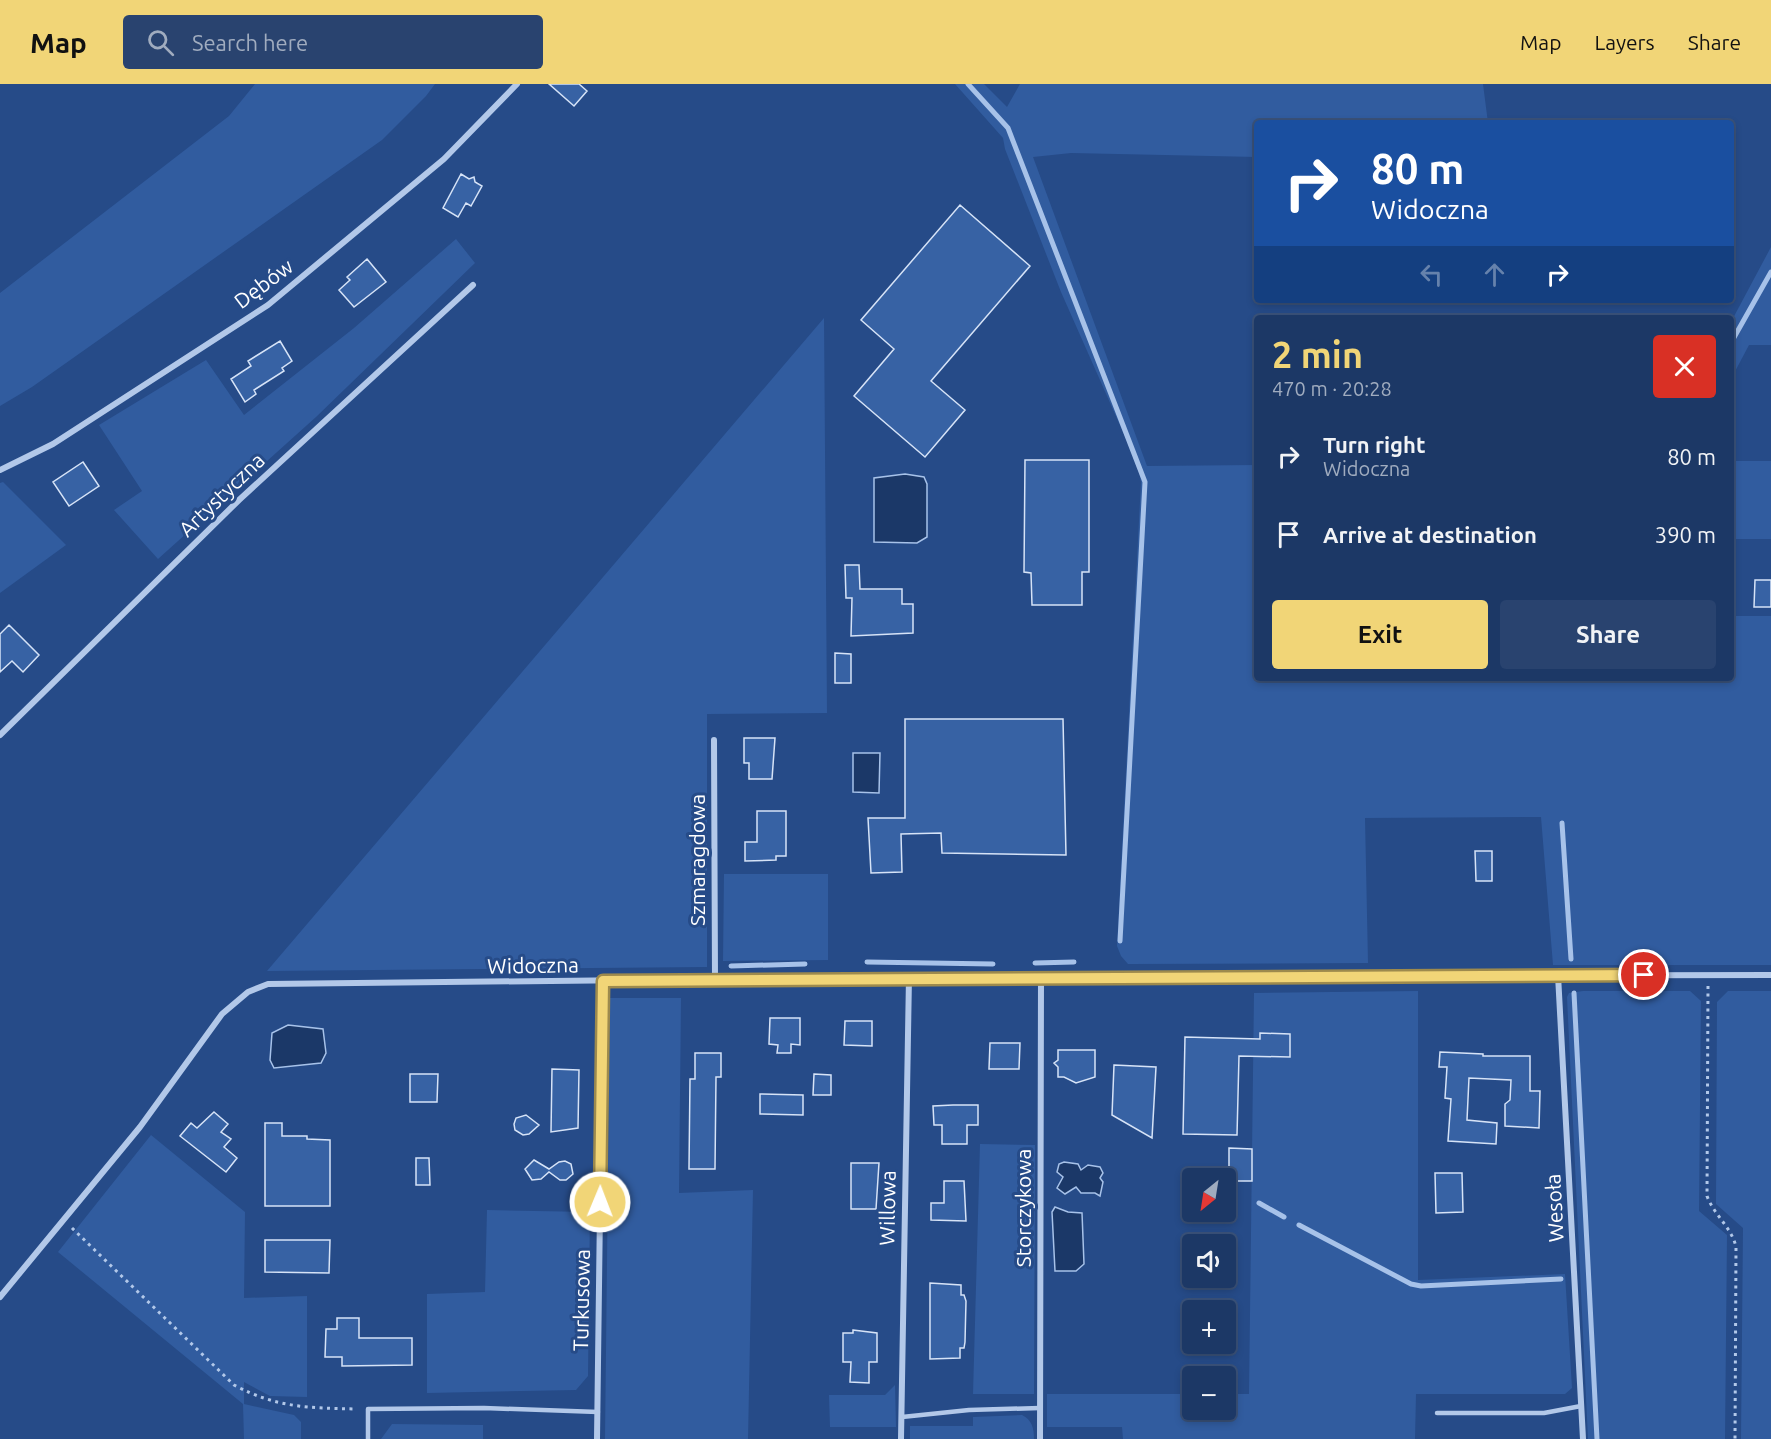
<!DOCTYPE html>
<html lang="en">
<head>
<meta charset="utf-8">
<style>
  :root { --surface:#1c3866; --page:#29436f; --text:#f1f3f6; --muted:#a0acbf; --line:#3a527a; --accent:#f1d577 }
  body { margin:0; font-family:Ubuntu,sans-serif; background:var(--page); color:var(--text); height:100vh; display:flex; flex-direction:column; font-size:22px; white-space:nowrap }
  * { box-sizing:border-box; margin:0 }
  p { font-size:20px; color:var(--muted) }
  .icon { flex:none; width:33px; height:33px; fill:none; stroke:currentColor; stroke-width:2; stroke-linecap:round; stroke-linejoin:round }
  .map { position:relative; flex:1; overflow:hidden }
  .sheet { position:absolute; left:1254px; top:231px; width:480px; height:366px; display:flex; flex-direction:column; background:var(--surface); border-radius:6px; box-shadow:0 3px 9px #0003,0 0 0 2px var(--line) }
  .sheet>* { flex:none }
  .hud { position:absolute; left:1254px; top:36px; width:480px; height:183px; border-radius:6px; box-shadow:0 3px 9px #0003,0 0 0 2px var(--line); background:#1a4fa0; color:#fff; overflow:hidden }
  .needle { width:39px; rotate:210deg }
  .buttons { position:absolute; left:1182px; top:1084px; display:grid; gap:12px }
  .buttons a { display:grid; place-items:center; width:54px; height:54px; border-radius:6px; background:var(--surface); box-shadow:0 3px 9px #0003,0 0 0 2px var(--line); font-size:30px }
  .pin { position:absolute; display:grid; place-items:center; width:51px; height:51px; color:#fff; margin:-26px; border:3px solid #fff; border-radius:50%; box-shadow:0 2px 6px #0007 }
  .me { position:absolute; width:66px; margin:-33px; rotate:1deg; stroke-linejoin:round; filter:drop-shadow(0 0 4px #0008) }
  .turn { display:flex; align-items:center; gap:21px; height:126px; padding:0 18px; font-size:27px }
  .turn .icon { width:78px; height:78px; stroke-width:2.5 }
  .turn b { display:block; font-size:42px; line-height:51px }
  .lanes { display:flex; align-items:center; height:57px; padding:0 18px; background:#0003; justify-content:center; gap:30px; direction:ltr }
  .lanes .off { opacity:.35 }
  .round { display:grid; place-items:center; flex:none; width:63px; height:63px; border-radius:6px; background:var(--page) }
  .overview { display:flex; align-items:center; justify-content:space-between; height:102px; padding:0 18px }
  h1 { font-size:36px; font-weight:700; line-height:45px; color:var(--accent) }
  .cta { display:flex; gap:12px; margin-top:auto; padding:12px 18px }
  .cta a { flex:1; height:69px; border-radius:6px; background:var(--accent); color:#111; font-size:24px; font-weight:700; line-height:69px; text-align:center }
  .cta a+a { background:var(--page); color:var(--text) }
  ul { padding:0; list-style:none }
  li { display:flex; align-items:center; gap:18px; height:78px; padding:0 18px }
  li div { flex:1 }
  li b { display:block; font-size:22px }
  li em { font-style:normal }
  header { display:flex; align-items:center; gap:36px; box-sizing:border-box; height:84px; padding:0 30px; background:var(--accent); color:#111 }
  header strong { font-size:28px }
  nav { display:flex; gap:33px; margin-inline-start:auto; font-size:21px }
  .search { width:420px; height:54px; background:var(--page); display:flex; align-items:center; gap:15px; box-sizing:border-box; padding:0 21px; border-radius:6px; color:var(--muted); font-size:22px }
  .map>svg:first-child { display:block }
  .green { fill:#315c9f }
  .water { fill:#1b3868; stroke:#a7c2e9; stroke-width:1.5 }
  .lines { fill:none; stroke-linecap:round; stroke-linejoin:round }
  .stream { stroke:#a7c2e9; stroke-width:5 }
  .building { fill:#3762a4; stroke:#d6e3f7; stroke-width:1.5 }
  .path { stroke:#b2c8e9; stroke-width:3; stroke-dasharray:3 4.5; stroke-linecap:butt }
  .service { stroke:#b2c8e9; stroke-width:4.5 }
  .minor { stroke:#b2c8e9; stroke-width:6 }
  .route-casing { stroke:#9d8a4d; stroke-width:15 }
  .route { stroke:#f1d577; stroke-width:10 }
  .labels { text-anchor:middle; stroke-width:6; stroke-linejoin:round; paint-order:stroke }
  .street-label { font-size:21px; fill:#fff; stroke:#264b88 }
</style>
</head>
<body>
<header>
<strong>Map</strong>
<div class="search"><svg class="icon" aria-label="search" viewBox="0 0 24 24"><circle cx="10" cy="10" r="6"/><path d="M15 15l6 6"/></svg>Search here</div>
<nav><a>Map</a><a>Layers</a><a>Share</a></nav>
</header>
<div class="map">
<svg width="1771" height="1355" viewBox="0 0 1771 1355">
  <rect width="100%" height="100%" fill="#264b88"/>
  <path class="green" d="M255,0H435L426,12L382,56L32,303L0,322V209L229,32Z
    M955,0H984L1007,23L1020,0H1483L1488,39H1257V73L1071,69L1033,73L1147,382L1257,381V594H1731V532H1771V881H1553L1541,733L1365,734L1368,879L1128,880L1121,872L1117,862L1141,398L1138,382L1061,208L1005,65L1003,54Z
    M456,155L475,179L316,333L158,475L114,426L142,407L99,341L206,276L244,331L354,244Z
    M1771,163V261H1749L1731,295V238Z
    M824,234L827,629L707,630V883L267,887Z
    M1731,377H1771V455H1731Z
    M3,398L66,461L0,509V399Z
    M724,790H828V876L723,877Z
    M1418,907V1196L1565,1190L1572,1304L1565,1310H1416L1415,1355H1123L1122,1343H1047V1310H1192V1326H1226V1310H1249L1254,909Z
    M1583,907H1690L1701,917L1699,1127L1727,1151L1725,1355H1588L1567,913L1569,909Z
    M1728,907H1771V1355H1741L1743,1144L1716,1120L1717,918Z
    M610,914H681L679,1109L753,1106L748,1355H605Z
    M151,1051L245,1128L244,1214L307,1212V1313L270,1312L244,1298V1320L294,1331L301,1338V1355H244L243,1320L58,1168Z
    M980,1060L1035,1061L1034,1310H973Z
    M487,1126L590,1128L588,1292L576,1306L427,1309V1210L485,1208Z
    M895,1301L896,1343H830L829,1311H885Z
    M1022,1331C1032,1336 1034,1344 1034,1355H910V1342H973V1333Z
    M392,1340L483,1341V1355H381Z"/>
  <path class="water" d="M905,390L924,393L927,400V453L917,459L874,458V394Z
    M853,669H880L879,709L853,708Z
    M288,941L323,945L326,969L321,979L274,984L270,976L272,949Z
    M1064,1078L1078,1080L1081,1086L1088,1081L1100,1083L1103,1089L1100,1094L1103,1098L1100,1112L1095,1109H1081L1076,1103L1065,1110L1057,1104L1063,1093L1057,1088L1059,1080Z
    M1055,1123L1068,1128L1082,1129L1084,1180L1076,1187H1055L1052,1128Z"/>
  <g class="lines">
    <path class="stream" d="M968,0L1008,44L1145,398L1120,857
      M1732,257L1771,188
      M1562,739L1571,875
      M867,878L993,880
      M1035,879L1074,878
      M731,882L805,880
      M1574,909L1597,1355
      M1259,1119L1284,1133
      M1299,1141L1411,1200L1421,1202L1561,1195"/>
  </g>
  <path class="building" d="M549,0H579L587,7L574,22Z
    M461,90L469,95L474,93L475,98L482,102L471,122L466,119L458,133L443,124Z
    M960,121L1030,182L931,297L965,326L925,373L854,312L894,265L861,236Z
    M367,175L386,198L354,223L339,206L350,196L347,193Z
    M280,257L292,277L282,284L284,287L254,306L256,310L245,318L231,295L251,282L248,277Z
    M1025,376H1089V488H1082V521H1032L1031,489L1024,488Z
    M83,378L99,402L69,422L53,398Z
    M845,481H859L860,505H902V520H913V549L851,552L852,514H846Z
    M1755,496H1771V523H1754Z
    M9,541L39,571L23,588L12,577L0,588V550Z
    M835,569L851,570V599H835Z
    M905,635H1063L1066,771L942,769L941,749L901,750L902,788L871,789L868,734H905Z
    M744,654H775L772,695H749V679H744Z
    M757,727H786V772H776V776L745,777V758H757Z
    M1475,767H1492V797H1476Z
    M770,934H800V961L791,960V969H777L778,961L769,960Z
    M845,937H872V962L844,961Z
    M1260,949L1290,950V973L1239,972L1237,1051L1183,1050L1185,953L1260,955Z
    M990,959H1020L1019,985H989Z
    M1058,966H1095V993L1076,999L1064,993H1058V983L1054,979L1058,976Z
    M1440,968L1483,970V972H1530V1007H1540L1539,1044L1505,1042V1020L1510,1016L1511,996L1469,994L1467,1036L1497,1039L1496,1060L1448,1057L1451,1015L1445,1014L1447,983H1439Z
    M695,969H721V993H716L715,1085H689L690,995H695Z
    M1114,981L1156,983L1152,1054L1112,1031Z
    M552,985L579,986L578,1044L551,1048Z
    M410,990H438L437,1018H410Z
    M814,990L831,991V1011H813Z
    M760,1010L803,1011V1031L760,1030Z
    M953,1021H978V1041H967V1060H942V1041H934L933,1022Z
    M214,1028L228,1040L221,1048L231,1055L224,1063L237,1074L226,1088L180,1052L191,1039L197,1044Z
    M526,1031L539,1041L529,1050L523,1051L515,1046L514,1040L516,1034Z
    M265,1039H282V1052H307V1055L330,1056V1122H265Z
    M1229,1064L1252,1065V1097H1229Z
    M416,1074H429L430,1101H416Z
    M534,1076L549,1085L559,1078L565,1077L571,1080L573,1090L566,1096H560L549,1088L541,1095L532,1096L525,1085Z
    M851,1079H879L876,1125H851Z
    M1435,1089H1462L1463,1128L1436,1129Z
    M944,1097H964L966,1137L931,1136V1119H944Z
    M265,1156H330L329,1189L265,1188Z
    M930,1199L961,1201V1211H964L966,1217L965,1258L964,1264H960V1274L930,1275Z
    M337,1234H359V1254H412V1281L342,1282V1273H325L326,1245H337Z
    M853,1246L877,1249V1278H869V1299L850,1298L851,1278H843V1249H853Z"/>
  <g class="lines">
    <path class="path" d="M1708,902L1707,1112C1714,1131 1732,1144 1736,1163L1735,1355
      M72,1144L234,1301C277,1324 309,1324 357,1325"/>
    <path class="service" d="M1437,1329H1544L1581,1322
      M902,1333L969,1326L1040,1324
      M368,1355V1325L484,1324L598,1328"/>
    <path class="minor" d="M0,386L53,360L268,221L444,75L517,0
      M0,651L239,416L473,201
      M714,656L715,895
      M1558,891L1583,1355
      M0,1213L140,1043L222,930L248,908L268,900L909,893L1771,891
      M597,1355L603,897
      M901,1355L909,893
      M1040,1355L1041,893"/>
  </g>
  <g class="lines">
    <g class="route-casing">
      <path id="route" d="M600,1118L603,897L1644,891"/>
    </g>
    <use href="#route" class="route"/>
  </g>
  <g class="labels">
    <g class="street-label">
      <text transform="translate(264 200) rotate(-37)" y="7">Dębów</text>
      <text transform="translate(222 411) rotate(-44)" y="7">Artystyczna</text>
      <text transform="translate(698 776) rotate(-90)" y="7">Szmaragdowa</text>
      <text transform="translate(533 882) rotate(-1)" y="7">Widoczna</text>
      <text transform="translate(888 1124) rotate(-89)" y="7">Willowa</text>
      <text transform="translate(1024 1124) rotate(-90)" y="7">Storczykowa</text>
      <text transform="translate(1555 1124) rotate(-93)" y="7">Wesoła</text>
      <text transform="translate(582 1216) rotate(-89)" y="7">Turkusowa</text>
    </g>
  </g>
</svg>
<div class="buttons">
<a><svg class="needle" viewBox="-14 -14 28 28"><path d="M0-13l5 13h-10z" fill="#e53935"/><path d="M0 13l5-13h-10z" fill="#a0acbf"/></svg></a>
<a><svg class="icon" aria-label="sound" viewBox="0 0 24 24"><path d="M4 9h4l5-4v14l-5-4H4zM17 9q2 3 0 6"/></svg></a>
<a>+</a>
<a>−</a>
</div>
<div class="pin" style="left:1644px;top:891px;background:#d93025"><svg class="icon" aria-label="arrive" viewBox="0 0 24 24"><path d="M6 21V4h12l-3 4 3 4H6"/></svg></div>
<svg class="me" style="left:600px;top:1118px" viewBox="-20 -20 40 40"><circle r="17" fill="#f1d577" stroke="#fff" stroke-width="3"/><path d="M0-11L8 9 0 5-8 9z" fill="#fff"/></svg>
<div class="hud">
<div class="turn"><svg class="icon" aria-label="right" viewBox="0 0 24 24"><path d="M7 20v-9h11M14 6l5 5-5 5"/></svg><div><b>80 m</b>Widoczna</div></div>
<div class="lanes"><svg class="icon off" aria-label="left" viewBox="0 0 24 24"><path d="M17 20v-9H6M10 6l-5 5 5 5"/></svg><svg class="icon off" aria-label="ahead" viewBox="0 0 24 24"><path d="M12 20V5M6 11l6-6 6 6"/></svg><svg class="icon" aria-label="right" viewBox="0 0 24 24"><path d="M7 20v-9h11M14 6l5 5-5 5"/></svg></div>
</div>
<section class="sheet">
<div class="overview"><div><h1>2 min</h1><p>470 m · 20:28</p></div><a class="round" style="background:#d93025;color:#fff"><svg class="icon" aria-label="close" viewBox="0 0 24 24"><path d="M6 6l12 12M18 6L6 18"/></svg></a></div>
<ul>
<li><svg class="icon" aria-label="right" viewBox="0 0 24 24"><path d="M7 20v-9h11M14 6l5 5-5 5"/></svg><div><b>Turn right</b><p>Widoczna</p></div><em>80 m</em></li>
<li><svg class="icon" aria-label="arrive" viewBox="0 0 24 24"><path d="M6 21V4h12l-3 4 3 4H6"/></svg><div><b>Arrive at destination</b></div><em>390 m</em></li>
</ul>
<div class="cta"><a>Exit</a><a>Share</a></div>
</section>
</div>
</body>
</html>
